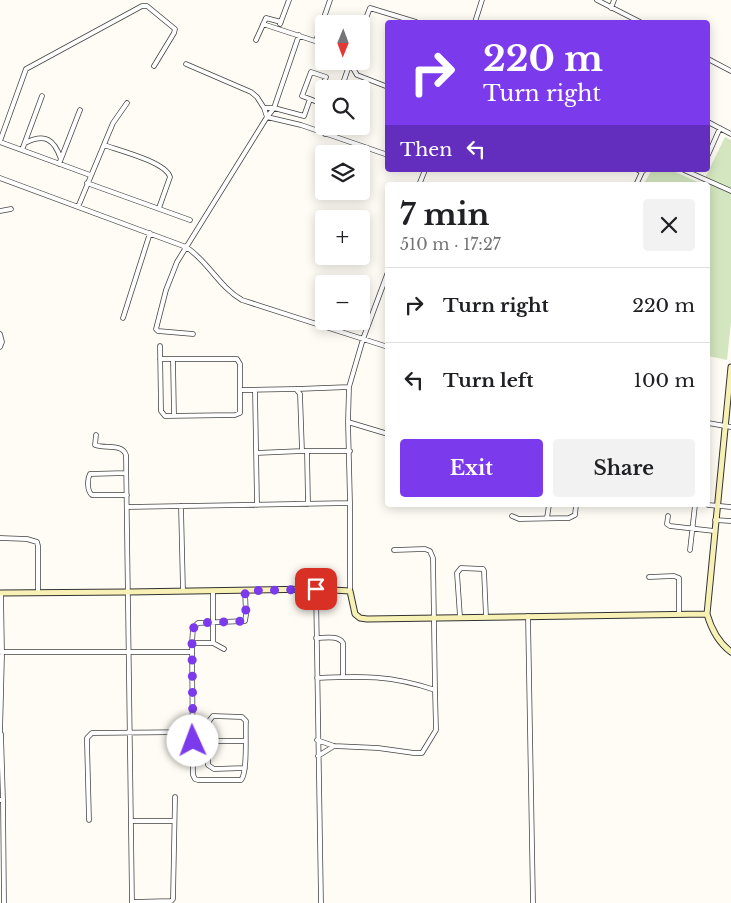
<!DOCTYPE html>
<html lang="en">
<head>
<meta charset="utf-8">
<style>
  :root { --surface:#fff; --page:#f2f2f2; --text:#202124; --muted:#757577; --line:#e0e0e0; --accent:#7c3aed }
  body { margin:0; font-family:"Libre Baskerville",serif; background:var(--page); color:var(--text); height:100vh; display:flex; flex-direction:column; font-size:19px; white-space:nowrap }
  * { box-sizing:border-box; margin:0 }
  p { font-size:16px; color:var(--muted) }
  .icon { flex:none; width:28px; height:28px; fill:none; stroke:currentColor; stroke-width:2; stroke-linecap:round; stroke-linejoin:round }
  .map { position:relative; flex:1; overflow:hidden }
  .details { position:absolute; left:385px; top:182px; width:325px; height:325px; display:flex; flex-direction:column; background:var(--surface); border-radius:5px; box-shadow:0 2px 12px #0003 }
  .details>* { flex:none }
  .hud { position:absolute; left:385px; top:20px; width:325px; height:152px; border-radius:5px; box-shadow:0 2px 12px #0003; background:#7c3aed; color:#fff; overflow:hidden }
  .needle { width:32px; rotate:181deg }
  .fabs { position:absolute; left:315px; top:15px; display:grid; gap:10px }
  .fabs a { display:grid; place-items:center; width:55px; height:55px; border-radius:5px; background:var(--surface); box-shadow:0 2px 12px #0003; font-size:25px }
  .pin { position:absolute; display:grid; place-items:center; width:42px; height:42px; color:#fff; margin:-21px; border-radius:10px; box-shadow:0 2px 8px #0006 }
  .me { position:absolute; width:55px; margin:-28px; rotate:358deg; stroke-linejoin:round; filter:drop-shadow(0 0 4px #0008) }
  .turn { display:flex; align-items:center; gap:18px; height:105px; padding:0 15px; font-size:22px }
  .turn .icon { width:65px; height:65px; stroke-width:2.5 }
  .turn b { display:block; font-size:35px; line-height:42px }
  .then { display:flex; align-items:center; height:48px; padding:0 15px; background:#0003; gap:10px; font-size:19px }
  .round { display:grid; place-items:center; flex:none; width:52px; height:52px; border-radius:5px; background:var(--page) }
  .headline { display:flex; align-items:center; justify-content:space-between; height:85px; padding:0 15px }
  h1 { font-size:30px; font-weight:800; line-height:38px }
  .button { display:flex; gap:10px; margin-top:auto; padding:10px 15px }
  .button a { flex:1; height:58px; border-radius:5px; background:var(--accent); color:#fff; font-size:20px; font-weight:800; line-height:58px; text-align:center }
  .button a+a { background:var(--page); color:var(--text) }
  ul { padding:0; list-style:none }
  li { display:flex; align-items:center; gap:15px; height:75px; padding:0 15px; border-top:1px solid var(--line) }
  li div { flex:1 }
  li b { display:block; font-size:19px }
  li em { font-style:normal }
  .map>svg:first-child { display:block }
  .green { fill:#d3e6bf }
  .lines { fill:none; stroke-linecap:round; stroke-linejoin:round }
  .street-casing { stroke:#434343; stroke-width:5.5 }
  .secondary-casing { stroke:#323232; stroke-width:7 }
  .street { stroke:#fff; stroke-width:4 }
  .secondary { stroke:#f8f1b5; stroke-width:5 }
  .route { stroke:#7c3aed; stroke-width:9; stroke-dasharray:0 16.2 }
</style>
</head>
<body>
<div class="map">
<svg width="731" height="903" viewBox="0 0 731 903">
  <rect width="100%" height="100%" fill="#fefcf4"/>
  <path class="green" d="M725,137L731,140V322L727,360L708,356V185H641L644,183L652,170H671L702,184Z"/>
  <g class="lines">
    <g class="street-casing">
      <path id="street" d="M597,0L640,22
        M611,8L614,0
        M475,22L482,0
        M263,24L324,44
        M280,24L289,0
        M361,31L370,8L416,22
        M256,40L266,18L281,22
        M316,41L330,0
        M708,59L731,71
        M350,63L357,75L388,87
        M186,64L251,92L257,97L264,108
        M341,89L350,63
        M267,117L264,108H274L304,116L310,99L317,102L326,77L311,72L302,96L310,99
        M267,117L274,108L299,35
        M708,122L731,134
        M325,134L327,126
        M0,141L26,69L142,6H147L175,29L174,33L154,66
        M0,142L90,175
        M25,143C45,133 54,139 61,159
        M104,145C118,150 166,162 170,177L159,208
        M22,150L42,96
        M708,155L720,128
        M59,164L80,110
        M638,170L642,172L644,170
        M684,170L731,191
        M0,178L186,247C208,261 219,287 242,300L388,347
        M87,183L190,220
        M419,185L425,170
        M636,185L642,172
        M78,207L113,123L127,103
        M0,211L11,209
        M123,318L150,233
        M0,334L2,342L0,347
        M193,334L158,331L156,329L166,290L177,262L267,117L301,125L388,155
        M160,346L161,411L165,416L235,415L240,413V364L237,359H160
        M173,360L174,416
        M297,389L349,387
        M240,390L296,389L300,394L302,451H350
        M255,390L257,505
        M348,422L388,434
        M708,423L731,427
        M96,435L95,445C105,449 122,443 126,455L132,903
        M307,451L308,504
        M256,453L302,451
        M126,473L90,474C87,479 87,491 92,495H127
        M708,505L731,507
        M181,506L183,591
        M127,507L350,503
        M512,516L519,519L569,518L575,515L576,505
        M668,516L667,524L670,526L714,531
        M547,518L549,505
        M715,520L731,521
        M0,538L27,539L37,542L38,546V593
        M690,550L695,505
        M649,577L674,576L679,578V614
        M316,589L321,903
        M350,591V503L348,422L349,387L363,339L388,272
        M1,593L2,653
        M528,616L533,903
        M460,617L457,573L461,568L483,569L484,571L486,617
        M316,638C325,638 338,635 343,643V677
        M192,643H213V591
        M213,643L224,649
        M2,652H192
        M317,678C362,676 391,675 435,690L433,558L430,551L425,549L394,550
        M0,734L2,655
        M317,740L334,746L378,748L414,753H422L436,730L435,690
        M193,741H245
        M318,756L334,746
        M245,768L214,769L208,765L209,721L213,716L242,717L246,721C245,733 248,773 241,780H198L195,779L193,775L192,643L193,628L198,623L245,621L246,615L245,591
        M0,800H3L1,734
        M3,800L4,903
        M89,820L87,742V738L92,733L193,732
        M131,821H174
        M132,902L171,901L173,899L175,797"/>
    </g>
    <g class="secondary-casing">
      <path id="secondary" d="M731,367L707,614C711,628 719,643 731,652
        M0,593L128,592L316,589L350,591L355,614L360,618L367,619L707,614"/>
    </g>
    <use href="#street" class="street"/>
    <use href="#secondary" class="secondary"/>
  </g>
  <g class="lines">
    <path class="route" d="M193,741L192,643L194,626L198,623L245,621L246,615L245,591L316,589"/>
  </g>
</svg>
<div class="fabs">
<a><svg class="needle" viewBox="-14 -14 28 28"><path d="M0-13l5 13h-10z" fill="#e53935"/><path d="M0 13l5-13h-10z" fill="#757577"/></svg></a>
<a><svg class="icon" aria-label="search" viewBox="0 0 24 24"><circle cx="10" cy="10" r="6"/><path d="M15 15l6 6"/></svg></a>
<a><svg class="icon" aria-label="layers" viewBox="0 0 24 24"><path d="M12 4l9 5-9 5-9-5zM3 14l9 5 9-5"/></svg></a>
<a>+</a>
<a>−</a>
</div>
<div class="pin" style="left:316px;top:589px;background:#d93025"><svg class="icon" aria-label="arrive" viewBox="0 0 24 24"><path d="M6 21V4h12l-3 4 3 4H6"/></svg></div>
<svg class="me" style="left:193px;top:741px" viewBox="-20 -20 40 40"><circle r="19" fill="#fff"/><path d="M0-13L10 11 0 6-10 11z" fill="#7c3aed"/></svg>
<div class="hud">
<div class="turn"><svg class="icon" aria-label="right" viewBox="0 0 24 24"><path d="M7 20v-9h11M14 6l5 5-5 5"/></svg><div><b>220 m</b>Turn right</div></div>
<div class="then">Then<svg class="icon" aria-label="left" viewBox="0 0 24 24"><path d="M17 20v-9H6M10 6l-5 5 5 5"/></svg></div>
</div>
<section class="details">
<div class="headline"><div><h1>7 min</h1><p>510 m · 17:27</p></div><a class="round"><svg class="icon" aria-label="close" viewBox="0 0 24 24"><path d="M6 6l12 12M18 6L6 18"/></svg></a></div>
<ul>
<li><svg class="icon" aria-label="right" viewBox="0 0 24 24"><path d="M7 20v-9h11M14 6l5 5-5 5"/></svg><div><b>Turn right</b></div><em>220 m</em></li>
<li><svg class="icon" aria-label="left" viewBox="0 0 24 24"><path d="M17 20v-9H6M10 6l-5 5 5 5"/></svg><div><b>Turn left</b></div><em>100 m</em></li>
</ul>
<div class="button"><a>Exit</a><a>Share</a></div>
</section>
</div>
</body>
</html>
